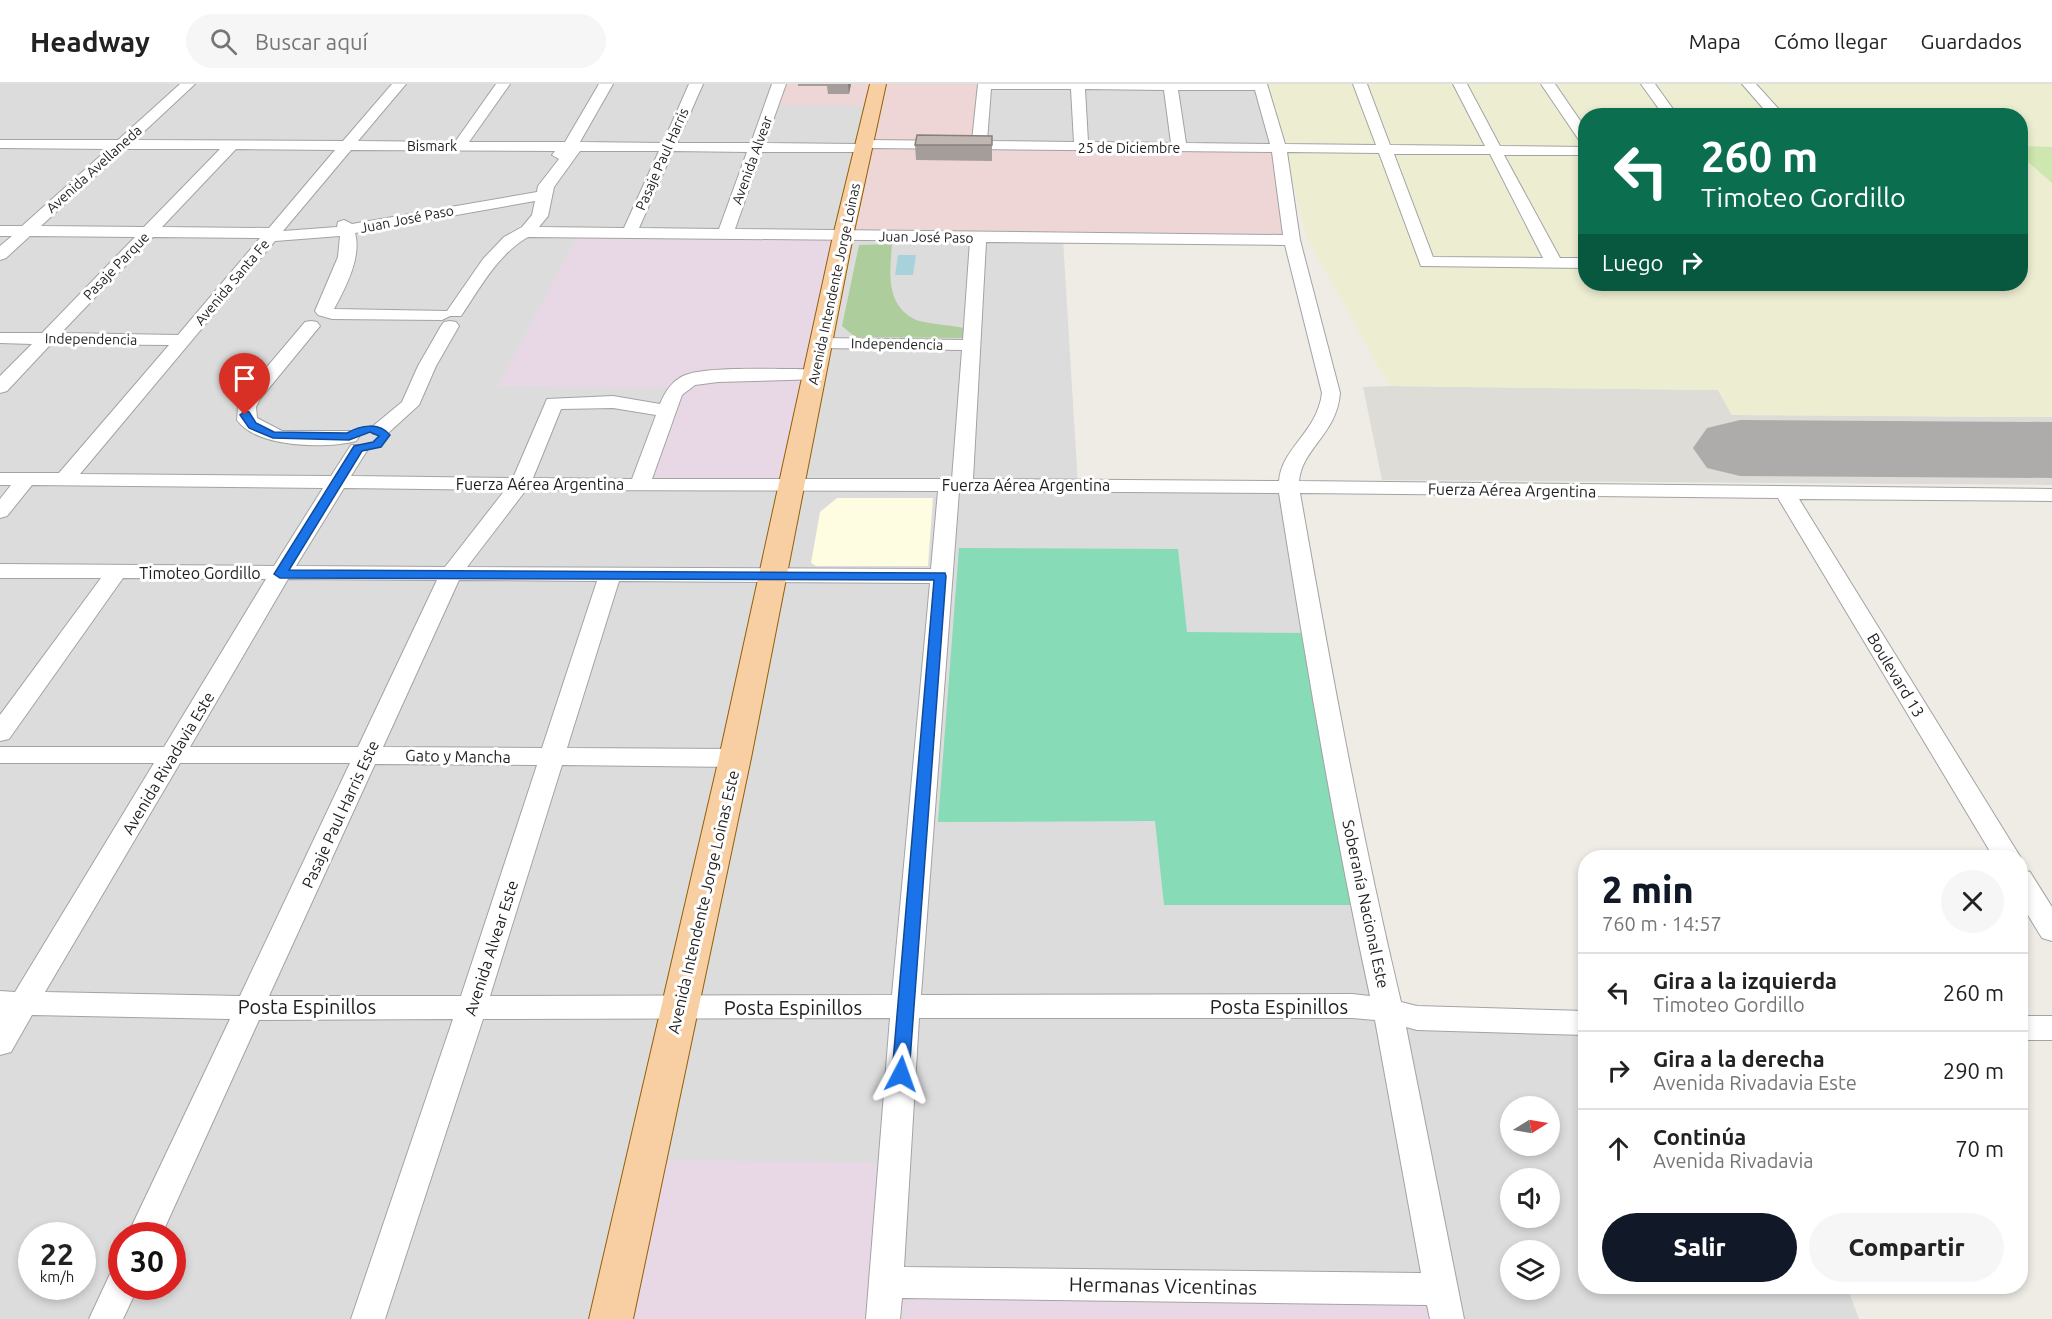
<!DOCTYPE html>
<html lang="es">
<head>
<meta charset="utf-8">
<style>
  :root { --surface:#fff; --page:#f6f6f6; --text:#222; --muted:#767676; --line:#e0e0e0; --accent:#111827 }
  body { margin:0; font-family:Ubuntu,sans-serif; background:var(--page); color:var(--text); height:100vh; display:flex; flex-direction:column; font-size:22px; white-space:nowrap }
  * { box-sizing:border-box; margin:0 }
  p { font-size:20px; color:var(--muted) }
  .icon { flex:none; width:33px; height:33px; fill:none; stroke:currentColor; stroke-width:2; stroke-linecap:round; stroke-linejoin:round }
  .map { position:relative; flex:1; overflow:hidden }
  .side { position:absolute; left:1578px; top:766px; width:450px; height:444px; display:flex; flex-direction:column; background:var(--surface); border-radius:24px; box-shadow:0 3px 9px #0003 }
  .side>* { flex:none }
  .guide { position:absolute; left:1578px; top:24px; width:450px; height:183px; border-radius:24px; box-shadow:0 3px 9px #0003; background:#0b6e4f; color:#fff; overflow:hidden }
  .needle { width:39px; rotate:79deg }
  .controls { position:absolute; left:1500px; top:1012px; display:grid; gap:12px }
  .controls a { display:grid; place-items:center; width:60px; height:60px; border-radius:50%; background:var(--surface); box-shadow:0 3px 9px #0003; font-size:30px }
  .speed { position:absolute; left:18px; top:1138px; display:flex; gap:12px; font-size:30px; font-weight:700; text-align:center }
  .speed>* { display:grid; place-content:center; width:78px; height:78px; border-radius:50%; background:var(--surface); box-shadow:0 3px 9px #0003; line-height:1 }
  .speed small { font-size:15px; font-weight:400 }
  .speed .limit { border:9px solid #d22; background:#fff; color:#111 }
  .pin { position:absolute; display:grid; place-items:center; width:51px; height:51px; color:#fff; margin:-62px -26px; border-radius:50% 50% 50% 0; rotate:-45deg; box-shadow:0 0 6px #0007 }
  .pin .icon { rotate:45deg }
  .me { position:absolute; width:66px; margin:-33px; rotate:4deg; stroke-linejoin:round; filter:drop-shadow(0 0 4px #0008) }
  .turn { display:flex; align-items:center; gap:21px; height:126px; padding:0 24px; font-size:27px }
  .turn .icon { width:78px; height:78px; stroke-width:2.5 }
  .turn b { display:block; font-size:42px; line-height:51px }
  .then { display:flex; align-items:center; height:57px; padding:0 24px; background:#0003; gap:12px; font-size:22px }
  .round { display:grid; place-items:center; flex:none; width:63px; height:63px; border-radius:32px; background:var(--page) }
  .overview { display:flex; align-items:center; justify-content:space-between; height:102px; padding:0 24px }
  h1 { font-size:36px; font-weight:800; line-height:45px; color:var(--accent) }
  .primary-button { display:flex; gap:12px; margin-top:auto; padding:12px 24px }
  .primary-button a { flex:1; height:69px; border-radius:36px; background:var(--accent); color:#fff; font-size:24px; font-weight:800; line-height:69px; text-align:center }
  .primary-button a+a { background:var(--page); color:var(--text) }
  ul { padding:0; list-style:none }
  li { display:flex; align-items:center; gap:18px; height:78px; padding:0 24px; border-top:2px solid var(--line) }
  li div { flex:1 }
  li b { display:block; font-size:22px }
  li em { font-style:normal }
  header { display:flex; align-items:center; gap:36px; box-sizing:border-box; height:84px; padding:0 30px; background:var(--surface); border-bottom:2px solid var(--line) }
  header strong { font-size:28px }
  nav { display:flex; gap:33px; margin-inline-start:auto; font-size:21px }
  .search { width:420px; height:54px; background:var(--page); display:flex; align-items:center; gap:15px; box-sizing:border-box; padding:0 21px; border-radius:33px; color:var(--muted); font-size:22px }
  .map>svg:first-child { display:block }
  .residential { fill:#dddcdc; fill-rule:evenodd }
  .commercial { fill:#efd6d6 }
  .industrial { fill:#e8d8e6 }
  .education { fill:#fefce1 }
  .airport { fill:#dedcd7 }
  .farmland { fill:#ededd2 }
  .grass { fill:#cde7ae }
  .forest { fill:#adcd9c }
  .pitch { fill:#87dbb7 }
  .water { fill:#a8d2db }
  .lines { fill:none; stroke-linecap:round; stroke-linejoin:round }
  .runway { fill:#aeacaa; fill-rule:evenodd }
  .minor-casing { stroke:#a3a3a3; stroke-width:2 }
  .major-casing { stroke:#945f06; stroke-width:2 }
  .minor { fill:#fff; fill-rule:evenodd }
  .major { fill:#f8cfa2; fill-rule:evenodd }
  .wall { fill:#a59d99 }
  .shaded-wall { fill:#86807d }
  .building { fill:#c0b7b2; stroke:#86807d; stroke-width:1.5 }
  .route { fill:#1a73e8; stroke:#114b97; stroke-width:1.5 }
  .labels { text-anchor:middle; stroke-width:6; stroke-linejoin:round; paint-order:stroke }
  .far-street-label { font-size:14px; fill:#1f1f1f; stroke:#fff }
  .street-label { font-size:16px; fill:#1f1f1f; stroke:#fff }
  .near-street-label { font-size:20px; fill:#1f1f1f; stroke:#fff }
</style>
</head>
<body>
<header>
<strong>Headway</strong>
<div class="search"><svg class="icon" aria-label="search" viewBox="0 0 24 24"><circle cx="10" cy="10" r="6"/><path d="M15 15l6 6"/></svg>Buscar aquí</div>
<nav><a>Mapa</a><a>Cómo llegar</a><a>Guardados</a></nav>
</header>
<div class="map">
<svg width="2052" height="1235" viewBox="0 0 2052 1235">
  <rect width="100%" height="100%" fill="#efece6"/>
  <path class="residential" d="M0,0H779L873,22L1063,155L1078,401L1289,405L1388,926L1585,939L1586,1203H1847L1859,1235H0ZM1510,1023H1550V1062H1510ZM1510,1095H1550V1134H1510ZM32,1152H82V1203H32ZM122,1152H172V1203H122ZM1510,1167H1550V1206H1510Z
    M985,0H1255L1271,62L979,61Z"/>
  <path class="commercial" d="M779,0H985L979,60L1279,64L1292,156L843,152L873,22L772,21Z"/>
  <path class="industrial" d="M579,149L843,152L791,400L640,401L667,327L668,304L498,302Z
    M647,1076L895,1079L886,1197L1441,1205L1447,1235H611Z"/>
  <path class="education" d="M837,414H933L928,482H816L811,479L820,428Z"/>
  <path class="airport" d="M1389,302L1718,306L1732,331L2052,333V401L1382,396L1363,303Z"/>
  <path class="farmland" d="M1268,0H2052V63L2021,62L2020,32H1586V200H2020L2021,72L2052,99V333L1732,331L1718,306L1389,302L1307,154Z"/>
  <path class="grass" d="M2021,62L2052,63V99L2021,72Z"/>
  <path class="forest" d="M892,160C890,187 885,220 914,235C925,240 951,241 964,244L963,254L855,253L842,242L859,161Z"/>
  <path class="pitch" d="M959,464L1178,465L1187,548L1313,549L1364,821H1164L1155,737L938,738Z"/>
  <path class="water" d="M898,171H916L913,191H895Z"/>
  <g class="lines">
    <path class="runway" d="M1740,336L2052,338V394L1740,392L1707,384L1693,364L1707,344Z"/>
    <g class="minor-casing">
      <path id="minor" d="M180,0H195L135,56L343,57L392,0H406L358,57L455,58L496,0H510L469,58H565L599,0H613L580,58L663,59L689,0H703L677,59H751L772,0H786L765,59L857,60L864,56L972,57L978,0H1267L1285,60L1376,61L1353,0H1367L1390,61L1485,62L1453,0H1467L1500,62L1586,63V71H1504L1560,174H1586V184L1421,182L1379,69L1287,68L1300,156L1340,309C1337,350 1302,364 1299,397L2052,405V417L1799,415L2021,774H1994L1778,414L1300,409C1330,580 1361,750 1401,918L1417,922L1586,927V951L1417,946L1406,943L1464,1235H1430L1427,1221L902,1214L900,1235H866L890,934L483,935L385,1235H351L453,935L259,936L161,1152H127L230,935L32,931L11,968L0,971V907L15,908L154,679H0V663H164L266,495L123,494L9,655L0,657V631L101,494H0V480L274,482L323,404L32,401L7,432L0,434V415L11,401H0V389H59L169,261L51,260L7,307L0,309V292L32,260L0,259V249H42L135,153L30,152L6,174L0,176V162L12,152H0V142H22L108,65L0,64V56H118ZM991,5H1071L1074,58L987,57ZM1085,5L1164,6L1171,59L1088,58ZM1178,6H1255L1270,60L1186,59ZM870,64L1272,68L1283,151L735,145L762,68H863ZM125,65H220L144,143L41,142ZM236,65L335,66L269,144L162,143ZM351,66L555,67L552,71L559,75L538,102L537,108L352,140L344,136L338,138L337,143L283,147ZM580,67H659L624,144L539,143L548,132L554,103ZM673,67L747,68L719,145L639,144ZM1394,70H1490L1543,174L1433,173ZM535,117L532,131L522,143L504,153L483,175L447,227L334,225C345,205 362,173 355,149ZM340,152L338,173L315,227L318,231L332,235L442,236L450,232H461C480,204 498,170 528,153L970,157L963,256L822,254L816,255L813,259L816,263L822,264L962,266L952,395H652L682,311L695,301L718,298L822,295L824,291L822,287L815,285C786,286 706,281 683,292C671,298 665,308 660,320L613,312L547,315L513,394L351,392L368,365L365,361H351L331,392L80,390L275,157ZM153,153L260,154L178,251L61,249ZM986,158L1285,161L1322,309C1317,349 1282,363 1279,397L973,395ZM613,324L656,331L632,395L533,394L561,325ZM344,404L505,406L445,483L296,482ZM526,406L938,407L931,485L467,483ZM959,407L1279,409C1306,578 1334,746 1370,912L1352,910L921,911ZM288,495L437,496L358,663H190ZM459,496L597,497L542,664L383,663ZM619,497L930,499L892,911L490,912L562,681L735,683L744,680L747,674L744,668L735,665L567,664ZM180,679H350L240,912L45,908ZM375,680L537,681L461,912H269ZM919,934H1352L1375,936L1421,1189L904,1183Z
        M1541,0H1555L1586,45V60L1581,59Z
        M1641,0H1655L1678,32H1664Z
        M1742,0H1756L1785,32H1770Z
        M311,237L317,238L320,242L260,315L256,323L257,334L282,347H349L356,349L359,353L356,357C326,365 257,364 237,336L238,323L244,310L305,238Z
        M450,237L456,238L459,242L436,282L419,321L387,350H373L370,346L373,342L402,318L418,282L441,242L444,238Z
        M2020,785L2030,788L2052,823V857L2042,854L2020,818Z
        M2020,932H2052V956H2020Z
        M122,1185V1203H138L123,1235H89L110,1190Z"/>
    </g>
    <g class="major-casing">
      <path id="major" d="M870,0H886L853,152L751,674L633,1235H589L719,674L833,152Z"/>
    </g>
    <use href="#minor" class="minor"/>
    <use href="#major" class="major"/>
  </g>
  <path class="wall" d="M798,0H851L849,10H828L827,2H798Z
    M992,52V77L916,76L915,61Z"/>
  <path class="shaded-wall" d="M848,0H851L849,10Z"/>
  <path class="building" d="M917,51L992,52V61H915Z"/>
  <path class="route" d="M245,327L249,328L256,339L274,348L347,349C361,341 379,338 390,351L381,363L362,367L289,486L945,489L946,492L909,990L907,996L901,998L895,996L892,990L934,496L280,494L274,490L354,362L373,358L379,352L370,348L349,356L273,354L249,344L240,331Z"/>
  <g class="labels">
    <g class="far-street-label">
      <text x="432" y="67">Bismark</text>
      <text x="1129" y="69">25 de Diciembre</text>
      <text transform="translate(662 75) rotate(-66)" y="5">Pasaje Paul Harris</text>
      <text transform="translate(752 76) rotate(-70)" y="5">Avenida Alvear</text>
      <text transform="translate(94 85) rotate(-42)" y="5">Avenida Avellaneda</text>
      <text transform="translate(407 135) rotate(-11)" y="5">Juan José Paso</text>
      <text transform="translate(926 153) rotate(1)" y="5">Juan José Paso</text>
      <text transform="translate(116 182) rotate(-46)" y="5">Pasaje Parque</text>
      <text transform="translate(232 198) rotate(-50)" y="5">Avenida Santa Fe</text>
      <text transform="translate(834 200) rotate(-78)" y="5">Avenida Intendente Jorge Loinas</text>
      <text transform="translate(91 255) rotate(1)" y="5">Independencia</text>
      <text transform="translate(897 260) rotate(1)" y="5">Independencia</text>
    </g>
    <g class="street-label">
      <text x="540" y="406">Fuerza Aérea Argentina</text>
      <text x="1026" y="407">Fuerza Aérea Argentina</text>
      <text transform="translate(1512 406) rotate(1)" y="6">Fuerza Aérea Argentina</text>
      <text x="200" y="495">Timoteo Gordillo</text>
      <text transform="translate(1896 591) rotate(59)" y="6">Boulevard 13</text>
      <text transform="translate(458 672) rotate(1)" y="6">Gato y Mancha</text>
      <text transform="translate(168 679) rotate(-59)" y="6">Avenida Rivadavia Este</text>
      <text transform="translate(340 730) rotate(-65)" y="6">Pasaje Paul Harris Este</text>
      <text transform="translate(703 818) rotate(-77)" y="6">Avenida Intendente Jorge Loinas Este</text>
      <text transform="translate(1366 820) rotate(78)" y="6">Soberanía Nacional Este</text>
      <text transform="translate(491 864) rotate(-72)" y="6">Avenida Alvear Este</text>
    </g>
    <g class="near-street-label">
      <text x="307" y="930">Posta Espinillos</text>
      <text x="1279" y="930">Posta Espinillos</text>
      <text x="793" y="931">Posta Espinillos</text>
      <text transform="translate(1163 1202) rotate(1)" y="7">Hermanas Vicentinas</text>
    </g>
  </g>
</svg>
<div class="controls">
<a><svg class="needle" viewBox="-14 -14 28 28"><path d="M0-13l5 13h-10z" fill="#e53935"/><path d="M0 13l5-13h-10z" fill="#767676"/></svg></a>
<a><svg class="icon" aria-label="sound" viewBox="0 0 24 24"><path d="M4 9h4l5-4v14l-5-4H4zM17 9q2 3 0 6"/></svg></a>
<a><svg class="icon" aria-label="layers" viewBox="0 0 24 24"><path d="M12 4l9 5-9 5-9-5zM3 14l9 5 9-5"/></svg></a>
</div>
<div class="speed"><div>22<small>km/h</small></div><div class="limit">30</div></div>
<div class="pin" style="left:245px;top:331px;background:#d93025"><svg class="icon" aria-label="arrive" viewBox="0 0 24 24"><path d="M6 21V4h12l-3 4 3 4H6"/></svg></div>
<svg class="me" style="left:901px;top:990px" viewBox="-20 -20 40 40"><path d="M0-17L14 15 0 8-14 15z" fill="#1a73e8" stroke="#fff" stroke-width="4"/></svg>
<div class="guide">
<div class="turn"><svg class="icon" aria-label="left" viewBox="0 0 24 24"><path d="M17 20v-9H6M10 6l-5 5 5 5"/></svg><div><b>260 m</b>Timoteo Gordillo</div></div>
<div class="then">Luego<svg class="icon" aria-label="right" viewBox="0 0 24 24"><path d="M7 20v-9h11M14 6l5 5-5 5"/></svg></div>
</div>
<section class="side">
<div class="overview"><div><h1>2 min</h1><p>760 m · 14:57</p></div><a class="round"><svg class="icon" aria-label="close" viewBox="0 0 24 24"><path d="M6 6l12 12M18 6L6 18"/></svg></a></div>
<ul>
<li><svg class="icon" aria-label="left" viewBox="0 0 24 24"><path d="M17 20v-9H6M10 6l-5 5 5 5"/></svg><div><b>Gira a la izquierda</b><p>Timoteo Gordillo</p></div><em>260 m</em></li>
<li><svg class="icon" aria-label="right" viewBox="0 0 24 24"><path d="M7 20v-9h11M14 6l5 5-5 5"/></svg><div><b>Gira a la derecha</b><p>Avenida Rivadavia Este</p></div><em>290 m</em></li>
<li><svg class="icon" aria-label="ahead" viewBox="0 0 24 24"><path d="M12 20V5M6 11l6-6 6 6"/></svg><div><b>Continúa</b><p>Avenida Rivadavia</p></div><em>70 m</em></li>
</ul>
<div class="primary-button"><a>Salir</a><a>Compartir</a></div>
</section>
</div>
</body>
</html>
